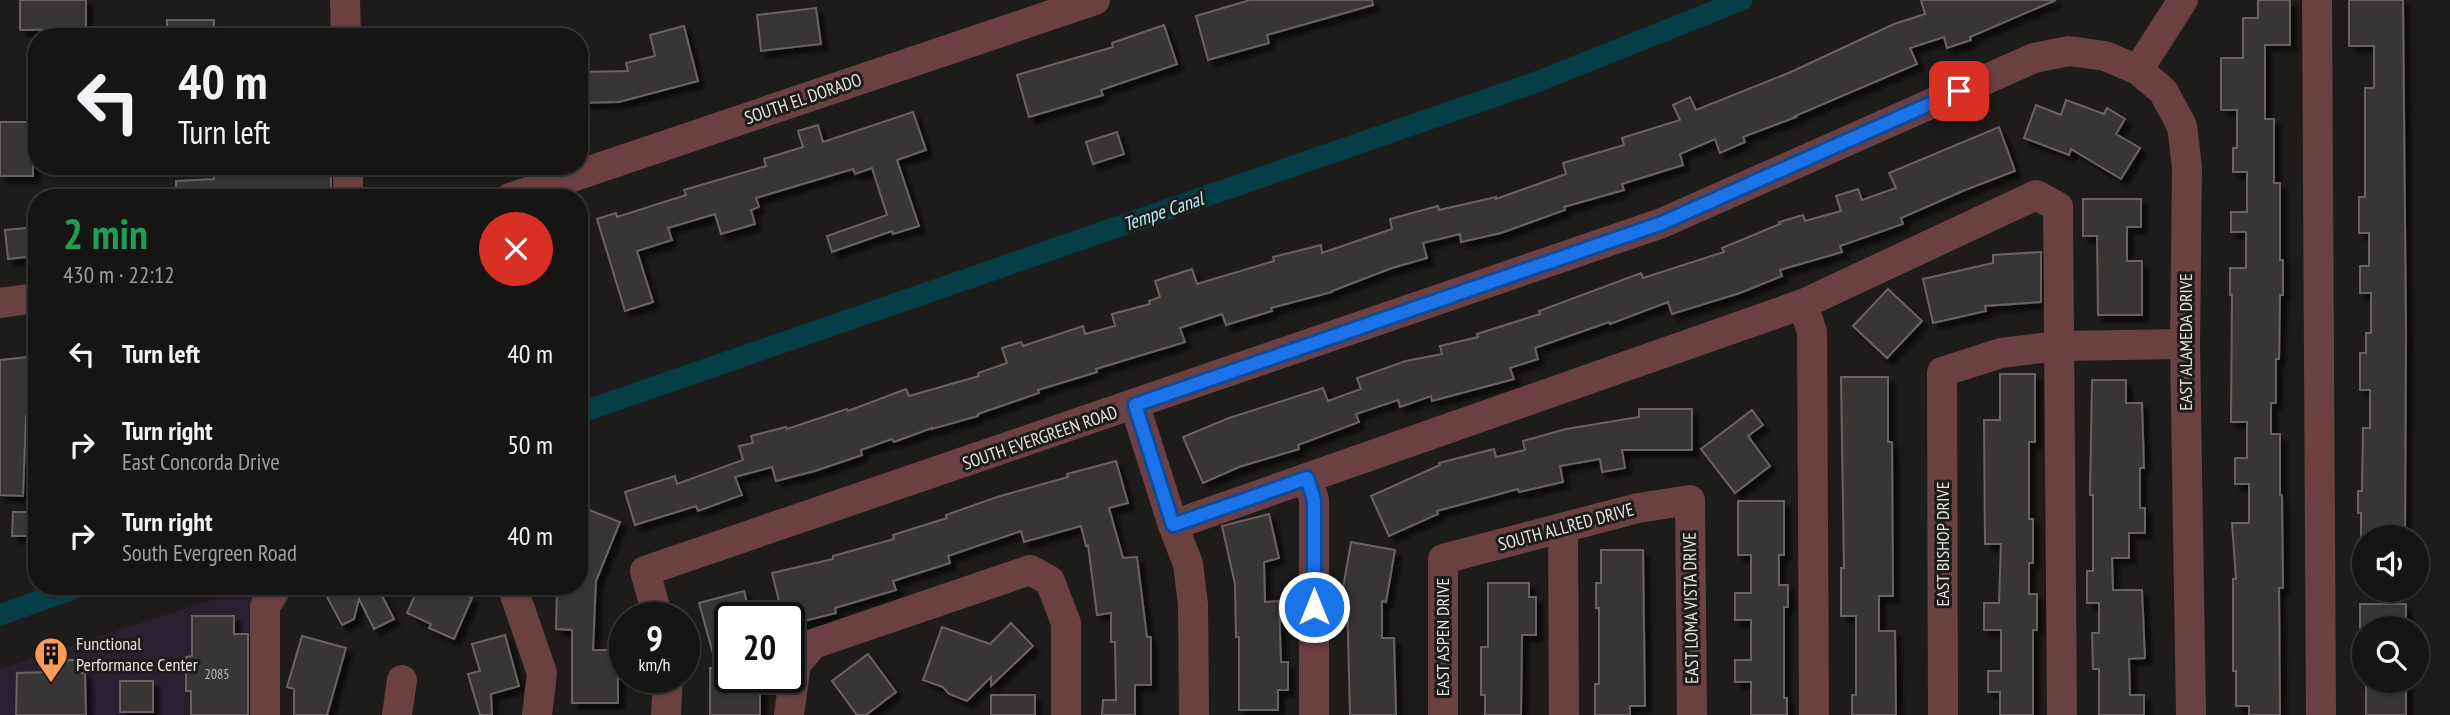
<!DOCTYPE html>
<html lang="en">
<head>
<meta charset="utf-8">
<style>
  :root { --surface:#161514; --page:#232222; --text:#f1f3f6; --muted:#9e9fa0; --line:#353434 }
  body { margin:0; font-family:"PT Sans Narrow",sans-serif; background:var(--page); color:var(--text); height:100vh; display:flex; flex-direction:column; font-size:26px; white-space:nowrap }
  * { box-sizing:border-box; margin:0 }
  p { font-size:23px; color:var(--muted) }
  .icon { flex:none; width:38px; height:38px; fill:none; stroke:currentColor; stroke-width:2; stroke-linecap:round; stroke-linejoin:round }
  .map { position:relative; flex:1; overflow:hidden }
  .panel { position:absolute; left:28px; top:189px; width:560px; height:406px; display:flex; flex-direction:column; background:var(--surface); border-radius:28px; box-shadow:0 2px 5px #0004,0 0 0 2px var(--line) }
  .panel>* { flex:none }
  .guide { position:absolute; left:28px; top:28px; width:560px; height:147px; border-radius:28px; box-shadow:0 2px 5px #0004,0 0 0 2px var(--line); background:#161514; color:var(--text); overflow:hidden }
  .fabs { position:absolute; left:2352px; top:525px; display:grid; gap:14px }
  .fabs a { display:grid; place-items:center; width:77px; height:77px; border-radius:50%; background:var(--surface); box-shadow:0 2px 5px #0004,0 0 0 2px var(--line); font-size:35px }
  .speed { position:absolute; left:609px; top:602px; display:flex; gap:14px; font-size:35px; font-weight:700; text-align:center }
  .speed>* { display:grid; place-content:center; width:91px; height:91px; border-radius:50%; background:var(--surface); box-shadow:0 2px 5px #0004,0 0 0 2px var(--line); line-height:1 }
  .speed small { font-size:18px; font-weight:400 }
  .speed .limit { border:4px solid #111; border-radius:10px; background:#fff; color:#111 }
  .pin { position:absolute; display:grid; place-items:center; width:60px; height:60px; color:#fff; margin:-30px; border-radius:14px; box-shadow:0 4px 10px #0006 }
  .me { position:absolute; width:77px; margin:-38px; rotate:0deg; stroke-linejoin:round; filter:drop-shadow(0 0 5px #0008) }
  .turn { display:flex; align-items:center; gap:24px; height:147px; padding:0 35px; font-size:32px }
  .turn .icon { width:91px; height:91px; stroke-width:2.5 }
  .turn b { display:block; font-size:49px; line-height:60px }
  .round { display:grid; place-items:center; flex:none; width:74px; height:74px; border-radius:37px; background:var(--page) }
  .head { display:flex; align-items:center; justify-content:space-between; height:119px; padding:0 35px }
  h1 { font-size:42px; font-weight:600; line-height:52px; color:#1e9e55 }
  ul { padding:0; list-style:none }
  li { display:flex; align-items:center; gap:21px; height:91px; padding:0 35px }
  li div { flex:1 }
  li b { display:block; font-size:26px }
  li em { font-style:normal }
  .map>svg:first-child { display:block }
  .commercial { fill:#28202f }
  .lines { fill:none; stroke-linecap:round; stroke-linejoin:round }
  .canal { stroke:#053e47; stroke-width:21 }
  .building { fill:#393534; stroke:#686463; stroke-width:2; filter:url(#shadow) }
  .minor { stroke:#6a4043; stroke-width:30 }
  .route-casing { stroke:#114b97; stroke-width:18 }
  .route { stroke:#1a73e8; stroke-width:12 }
  .labels { text-anchor:middle; stroke-width:6; stroke-linejoin:round; paint-order:stroke }
  .number-label { font-size:14px; fill:#bab8b6 }
  .street-label { font-size:18px; fill:#e5e4e2; stroke:#1e1c1a }
  .poi-label { font-size:18px; fill:#e5e4e2; stroke:#1e1c1a; text-anchor:start }
  .water-label { font-size:19px; font-style:italic; fill:#b7f0fc; stroke:#1e1c1a }
</style>
</head>
<body>
<div class="map">
<svg width="2450" height="715" viewBox="0 0 2450 715">
  <defs>
    <filter id="shadow"><feDropShadow dx="6" dy="6" stdDeviation="2" flood-color="#0009"/></filter>
  </defs>
  <rect width="100%" height="100%" fill="#1e1c1a"/>
  <path class="commercial" d="M254,586H257V715H0V669Z"/>
  <g class="lines">
    <path class="canal" d="M579,413L1531,84L1742,0
      M0,615L81,586"/>
  </g>
  <path class="building" d="M20,0H86V29L20,30Z
    M1250,0H1372L1373,5L1267,35L1269,43L1208,60L1196,16Z
    M1921,0H2056L1970,37L1971,40L1947,48L1944,37L1910,48L1917,64L1795,116L1796,117L1743,137L1745,142L1720,153L1715,139L1680,154L1683,165L1622,184L1624,190L1564,207L1565,210L1501,233L1461,242L1460,234L1423,243L1427,258L1392,268L1332,291V292L1271,308L1272,311L1226,325L1222,314L1180,328L1185,342L1096,369L1097,372L1038,390L1039,393L978,414V416L932,429V428L894,442L892,439L861,450L862,455L815,471L776,481L772,467L735,477L742,495L698,511L696,506L635,525L625,492L675,476L677,484L743,460L739,446L753,443L751,436L786,427L787,429L847,409L848,411L906,389L909,396L979,376L978,373L1007,363L1002,348L1021,342L1023,346L1083,326L1085,334L1115,326L1112,314L1150,304L1149,301L1160,297L1155,281L1192,269L1197,284L1274,261L1273,257L1321,245L1322,253L1392,229L1390,219L1438,206L1439,210L1496,197V199L1566,174L1563,163L1624,145L1622,138L1680,120L1673,105L1690,97L1696,110L1791,72L1894,24L1925,14Z
    M2258,0H2290V45H2265V119H2274V183H2280V260H2283V295H2280L2279,359H2276V403H2271V434H2280V495H2282L2283,588H2279L2280,715H2249V706H2236V671H2233V579H2236L2232,523H2249V484H2235V458H2247V422H2231L2232,295H2230V268H2246V232H2231V212H2247V172H2233V148H2237V110H2221V58H2243V18H2258Z
    M2349,0H2403L2406,333L2405,537H2361V513H2358V491H2362L2363,428H2370V390H2360V353H2366V333H2371V293H2360V266H2369V233H2359V197H2365V88H2374V46H2349Z
    M816,8L821,44L761,51L757,15Z
    M167,20H214V37H167Z
    M1164,25L1177,64L1101,90L1103,95L1029,117L1017,75L1113,47L1112,43Z
    M684,26L698,81L619,102L579,103V72L628,71L626,63L655,56L650,35Z
    M2066,100L2104,114L2107,108L2125,119L2116,134L2140,148L2121,179L2071,149L2069,155L2024,138L2036,105L2061,115Z
    M913,112L926,150L897,160L919,226L893,234L892,231L832,252L827,236L887,215L872,168L855,174L853,169L756,198L759,207L751,210L755,224L721,234L715,214L668,228L672,240L637,251L653,302L625,311L597,219L616,213L617,217L686,195L684,190L766,166L764,159L803,147L798,131L818,125L823,142Z
    M0,122H33V176H0Z
    M1999,127L2015,171L1965,190L1901,218L1903,224L1840,246L1842,252L1780,270L1782,276L1740,293L1672,314L1668,302L1610,324L1609,322L1535,348L1538,359L1510,368L1514,379L1432,401L1431,396L1400,407L1398,400L1356,414L1359,422L1298,445L1299,449L1239,467L1203,483L1183,437L1229,418L1323,388L1328,401L1361,389L1357,378L1406,361L1442,354L1440,346L1478,337L1477,334L1540,314L1539,311L1641,273L1643,278L1724,252L1722,248L1780,224L1779,222L1803,215L1805,221L1841,211L1836,196L1858,189L1862,200L1896,188L1889,173Z
    M1117,132L1124,154L1093,164L1086,142Z
    M213,166L331,167V198H176V181L214,179Z
    M2083,199H2141V227H2127V261H2142V315H2098L2097,236H2083Z
    M37,227V256L8,259L5,230Z
    M2041,252V302L1985,306L1986,311L1933,323L1923,279L1993,263V255Z
    M1888,289L1922,321L1887,358L1853,326Z
    M37,356V415L26,416L23,496L0,495V360Z
    M2000,374H2035V442H2029V519H2033V563H2029V594H2037V630H2033V715H2000V692H1988V671H2001V630H1984V603H1999L2001,544H1985L1984,420H2000Z
    M1841,377H1888V442H1892L1893,596H1879V631H1895L1896,715H1852V695H1856V616H1841V568H1844Z
    M2092,380H2126V403H2142L2144,468H2140V508H2145V533H2129V558H2112L2113,590H2142L2145,658L2129,659L2130,695H2144V715H2099V669H2093L2092,633H2099V603H2087V571H2093V495H2090Z
    M1639,409H1692V450H1622L1625,468L1602,472L1600,459L1560,466L1563,482L1519,492L1518,489L1437,511L1438,514L1389,536L1371,496L1440,465L1439,463L1494,449L1496,457L1525,450L1523,441L1566,429L1639,417Z
    M1752,410L1763,425L1748,436L1770,466L1735,493L1701,449Z
    M1116,461L1128,503L1109,508L1123,558L1137,557L1147,637H1151V685H1135V715H1102L1103,700H1116L1115,642H1111V613L1097,615L1088,545L1086,546L1081,526L1024,542L1021,531L948,556L950,563L893,581L896,590L835,608L836,613L796,623L793,610L782,613L772,573L833,559V556L894,539L893,535L947,518L946,515L997,497L1068,477L1067,474Z
    M1738,501H1784V555H1779V585H1788V607H1784V698H1787V715H1751V682H1735V660H1751V620H1735V593H1751V555H1738Z
    M579,506L620,522L596,581L593,650H618V703H572V630L556,629L557,586H579Z
    M13,512H37V536H12Z
    M1269,514L1279,558L1264,562L1265,602L1279,601L1281,662H1288V690H1278V710H1239V637H1236L1235,584L1222,526Z
    M1351,542L1395,550L1386,602L1382,601V638H1394L1396,715H1350L1347,595L1342,594Z
    M1601,550H1643L1645,706H1630V715H1595V684H1599V608H1596V583H1601Z
    M1488,583H1529V597H1536V635H1522L1521,715H1485V695H1481V647H1488Z
    M347,586H377L394,619L374,629L359,599L354,619L342,625L327,597Z
    M419,586H445L472,598L454,639L429,628L431,624L407,613Z
    M744,591L751,618H730V677H760V715H710V668H717L699,603Z
    M2360,604H2406V628H2360Z
    M192,616H234V634H248V715H191V691H186V657L192,656Z
    M1011,623L1033,646L991,686V677L967,701L949,694L943,687L923,680L942,627L990,644Z
    M505,635L519,686L491,694L492,715H480L468,674L480,671L472,644Z
    M302,636L346,648L327,715H294V689L287,687Z
    M868,654L896,692L866,715H857L832,681Z
    M48,660H80V673H85L86,715H16L17,673L48,672Z
    M120,681H153V712H120Z
    M2366,681H2406V715H2366Z
    M991,695H1035V715H991Z"/>
  <g class="lines">
    <path class="minor" d="M345,0L346,37
      M2317,0L2321,715
      M2138,70L2183,0
      M348,166V198
      M510,198L1095,0
      M0,303L37,298
      M1803,304L1812,332L1814,715
      M1135,406L1173,525L1188,564L1193,604L1194,715
      M1307,478L1314,500V715
      M1173,525L1803,304L2036,195L2058,207L2062,715
      M1563,528L1564,715
      M512,586L542,673L537,715
      M658,618L645,571L1662,223L2034,58L2069,51L2105,56L2138,70L2163,91L2182,126L2187,167L2185,344L2191,715
      M265,715V606L278,586
      M397,715L402,680
      M666,715L668,677
      M789,715L796,664L813,644L1030,570L1050,581L1066,623V715
      M1443,715V559L1638,508L1690,500L1692,715
      M1943,715L1942,372L2001,353L2058,346L2185,344"/>
  </g>
  <g class="lines">
    <g class="route-casing">
      <path id="route" d="M1314,607V500L1307,478L1173,525L1135,405L1662,223L1959,91"/>
    </g>
    <use href="#route" class="route"/>
  </g>
  <defs>
    <g id="building-pin" transform="scale(1.75)"><path d="M0 17L-7.5 6A9.5 9.5 0 1 1 7.5 6Z" fill="#fd9c56" stroke="#1e1c1a"/><path d="M-4-6H4V6H1V3H-1V6H-4ZM-2.5-4.3h1.7v1.8h-1.7ZM.8-4.3h1.7v1.8H.8ZM-2.5-1h1.7V.8h-1.7ZM.8-1h1.7V.8H.8Z" fill="#111"/></g>
  </defs>
  <g fill-rule="evenodd">
    <use href="#building-pin" x="51" y="654"/>
  </g>
  <g class="labels">
    <g class="number-label">
      <text x="217" y="679">2085</text>
    </g>
    <g class="street-label">
      <text transform="translate(803 99) rotate(-19)" y="6">SOUTH EL DORADO</text>
      <text transform="translate(2186 342) rotate(-90)" y="6">EAST ALAMEDA DRIVE</text>
      <text transform="translate(1040 438) rotate(-19)" y="6">SOUTH EVERGREEN ROAD</text>
      <text transform="translate(1566 527) rotate(-15)" y="6">SOUTH ALLRED DRIVE</text>
      <text transform="translate(1943 544) rotate(-90)" y="6">EAST BISHOP DRIVE</text>
      <text transform="translate(1691 608) rotate(-91)" y="6">EAST LOMA VISTA DRIVE</text>
      <text transform="translate(1443 637) rotate(-90)" y="6">EAST ASPEN DRIVE</text>
    </g>
    <g class="poi-label">
      <text x="76" y="650">Functional<tspan x="76" dy="21">Performance Center</tspan></text>
    </g>
    <g class="water-label">
      <text transform="translate(1163 211) rotate(-19)" y="7">Tempe Canal</text>
    </g>
  </g>
</svg>
<div class="fabs">
<a><svg class="icon" aria-label="sound" viewBox="0 0 24 24"><path d="M4 9h4l5-4v14l-5-4H4zM17 9q2 3 0 6"/></svg></a>
<a><svg class="icon" aria-label="search" viewBox="0 0 24 24"><circle cx="10" cy="10" r="6"/><path d="M15 15l6 6"/></svg></a>
</div>
<div class="speed"><div>9<small>km/h</small></div><div class="limit">20</div></div>
<div class="pin" style="left:1959px;top:91px;background:#d93025"><svg class="icon" aria-label="arrive" viewBox="0 0 24 24"><path d="M6 21V4h12l-3 4 3 4H6"/></svg></div>
<svg class="me" style="left:1314px;top:607px" viewBox="-20 -20 40 40"><circle r="17" fill="#1a73e8" stroke="#fff" stroke-width="3"/><path d="M0-11L8 9 0 5-8 9z" fill="#fff"/></svg>
<div class="guide">
<div class="turn"><svg class="icon" aria-label="left" viewBox="0 0 24 24"><path d="M17 20v-9H6M10 6l-5 5 5 5"/></svg><div><b>40 m</b>Turn left</div></div>
</div>
<section class="panel">
<div class="head"><div><h1>2 min</h1><p>430 m · 22:12</p></div><a class="round" style="background:#d93025;color:#fff"><svg class="icon" aria-label="close" viewBox="0 0 24 24"><path d="M6 6l12 12M18 6L6 18"/></svg></a></div>
<ul>
<li><svg class="icon" aria-label="left" viewBox="0 0 24 24"><path d="M17 20v-9H6M10 6l-5 5 5 5"/></svg><div><b>Turn left</b></div><em>40 m</em></li>
<li><svg class="icon" aria-label="right" viewBox="0 0 24 24"><path d="M7 20v-9h11M14 6l5 5-5 5"/></svg><div><b>Turn right</b><p>East Concorda Drive</p></div><em>50 m</em></li>
<li><svg class="icon" aria-label="right" viewBox="0 0 24 24"><path d="M7 20v-9h11M14 6l5 5-5 5"/></svg><div><b>Turn right</b><p>South Evergreen Road</p></div><em>40 m</em></li>
</ul>
</section>
</div>
</body>
</html>
